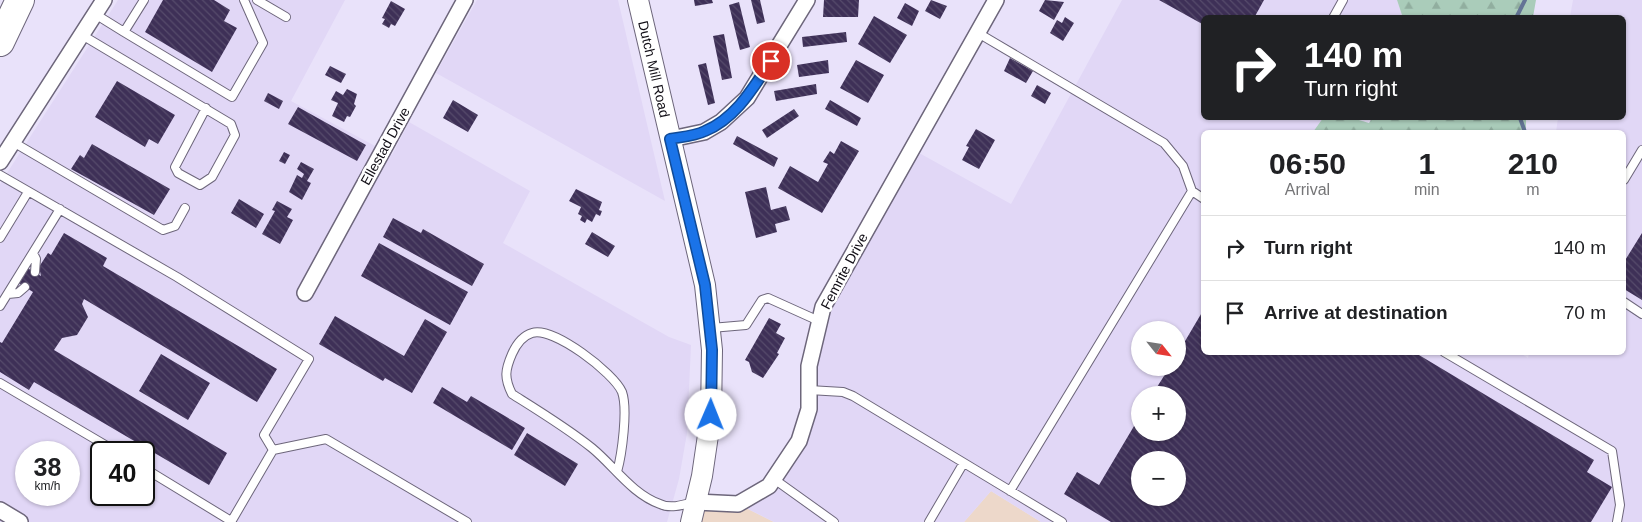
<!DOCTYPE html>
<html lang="en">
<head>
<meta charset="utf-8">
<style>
  :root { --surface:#fff; --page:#f2f2f2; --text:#202124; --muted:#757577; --line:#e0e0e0 }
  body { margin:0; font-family:Arial,sans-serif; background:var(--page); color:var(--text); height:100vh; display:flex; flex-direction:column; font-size:19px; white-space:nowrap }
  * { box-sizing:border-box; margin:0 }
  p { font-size:16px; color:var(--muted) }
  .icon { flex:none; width:28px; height:28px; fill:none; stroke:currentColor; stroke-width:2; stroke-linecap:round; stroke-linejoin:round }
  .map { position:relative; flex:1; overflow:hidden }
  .panel { position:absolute; left:1201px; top:130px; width:425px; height:225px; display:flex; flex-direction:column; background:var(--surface); border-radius:8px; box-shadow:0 1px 4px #0004 }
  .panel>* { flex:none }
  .banner { position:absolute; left:1201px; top:15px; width:425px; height:105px; border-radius:8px; box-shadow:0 1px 4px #0004; background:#202124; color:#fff; overflow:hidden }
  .needle { width:32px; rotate:120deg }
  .buttons { position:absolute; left:1131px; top:321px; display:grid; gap:10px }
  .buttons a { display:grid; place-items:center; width:55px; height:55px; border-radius:50%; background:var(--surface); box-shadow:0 1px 4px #0004; font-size:25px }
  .speed { position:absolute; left:15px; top:441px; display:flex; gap:10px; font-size:25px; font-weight:700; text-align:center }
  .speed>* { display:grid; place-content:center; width:65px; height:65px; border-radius:50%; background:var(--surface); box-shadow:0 1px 4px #0004; line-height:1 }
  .speed small { font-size:12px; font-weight:400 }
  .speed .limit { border:2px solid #111; border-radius:8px; background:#fff; color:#111 }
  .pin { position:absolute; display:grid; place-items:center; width:42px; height:42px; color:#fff; margin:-21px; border:2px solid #fff; border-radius:50%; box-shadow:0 1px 5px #0007 }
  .me { position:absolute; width:55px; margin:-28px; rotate:1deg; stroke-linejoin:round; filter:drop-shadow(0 0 4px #0008) }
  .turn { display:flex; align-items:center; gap:18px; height:105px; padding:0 20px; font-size:22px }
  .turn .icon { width:65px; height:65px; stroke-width:2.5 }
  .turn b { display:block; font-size:35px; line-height:42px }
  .eta { display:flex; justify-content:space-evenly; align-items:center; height:85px; text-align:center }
  .eta b { font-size:30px; font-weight:600; line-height:35px }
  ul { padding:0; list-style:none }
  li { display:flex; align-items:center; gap:15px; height:65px; padding:0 20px; border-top:1px solid var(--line) }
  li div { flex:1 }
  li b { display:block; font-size:19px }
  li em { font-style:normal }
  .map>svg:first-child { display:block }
  .commercial { fill:#edd8ca }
  .built { fill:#e1d7f6; fill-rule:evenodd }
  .forest { fill:url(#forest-firs) }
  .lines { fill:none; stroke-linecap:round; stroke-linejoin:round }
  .stream { stroke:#647495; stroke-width:4 }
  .building { fill:url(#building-back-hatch); fill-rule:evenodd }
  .service-casing { stroke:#6d667b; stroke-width:10 }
  .minor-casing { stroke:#6d667b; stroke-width:18 }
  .tertiary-casing { stroke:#6d667b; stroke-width:22 }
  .motorway-casing { stroke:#6d667b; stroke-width:30 }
  .service { stroke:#fff; stroke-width:8 }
  .minor { stroke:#fff; stroke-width:15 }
  .tertiary { stroke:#fff; stroke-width:20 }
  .motorway { stroke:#fff; stroke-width:28 }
  .route-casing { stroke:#114b97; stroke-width:12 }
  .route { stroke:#1a73e8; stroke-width:9 }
  .labels { text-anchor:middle; stroke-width:5; stroke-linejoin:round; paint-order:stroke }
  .street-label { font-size:14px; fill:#110e16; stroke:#fff }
</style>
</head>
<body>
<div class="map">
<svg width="1642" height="522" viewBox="0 0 1642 522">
  <defs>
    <pattern id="forest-firs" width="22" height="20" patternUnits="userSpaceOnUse" patternTransform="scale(1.25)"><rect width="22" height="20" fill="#aaccba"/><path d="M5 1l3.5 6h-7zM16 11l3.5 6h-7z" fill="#91ae9f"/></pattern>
    <pattern id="building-back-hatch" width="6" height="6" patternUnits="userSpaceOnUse" patternTransform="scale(1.25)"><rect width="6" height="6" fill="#3e3057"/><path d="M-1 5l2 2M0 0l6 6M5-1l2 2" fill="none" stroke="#564b6b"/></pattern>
  </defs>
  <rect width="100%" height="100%" fill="#e9e2fa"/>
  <path class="commercial" d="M991,491L1041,522H964Z
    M696,502L738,504L774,522H691Z"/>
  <path class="built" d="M118,0H345L291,101L392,155L409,122L530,191L503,243L669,337L691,345L687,433L679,479L667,522H0V184ZM26,452H69V495H26ZM101,452H144V495H101Z
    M477,0H618L665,201L436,73Z
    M1122,0H1397L1403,17L1204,18V118H1323L1313,132H1204V352H1519L1528,358L1529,353L1624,352V132H1556L1558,118H1624V18L1570,17L1573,0H1642V522H1041L991,491L964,522H774L738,504L769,486L799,441L819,321L912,149L1011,204ZM1140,330H1178V368H1140ZM1140,395H1178V432H1140ZM1140,460H1178V498H1140Z"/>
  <path class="forest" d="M1397,0H1536L1533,17L1403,18Z
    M1323,118H1352L1369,123L1372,118H1526V132H1313Z"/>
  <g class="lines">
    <path class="stream" d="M1516,18L1525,0
      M1520,118L1525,132"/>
  </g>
  <path class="building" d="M163,0H214L230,10L224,21L237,28L212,72L145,32Z
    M694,0H712L713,3L695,6Z
    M751,0H760L765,22L757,24Z
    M824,0H859L858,17H823Z
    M931,0L947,6L940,19L925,11Z
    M1045,0L1064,2L1054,20L1039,11Z
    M1159,0H1264L1254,18H1204V25Z
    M391,1L405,9L395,26L391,24L389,28L382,24L385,19L382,18Z
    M739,2L750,47L740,50L729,5Z
    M905,3L919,11L912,26L897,18Z
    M874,16L907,35L890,63L858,44Z
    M1065,17L1074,23L1063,41L1050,33L1057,20L1062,23Z
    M846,32L847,42L803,47L802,37Z
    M724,34L732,78L722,80L713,36Z
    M1010,58L1033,71L1026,83L1004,71Z
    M828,60L829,73L799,77L797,65Z
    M856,60L884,75L868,103L840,88Z
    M706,63L715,103L708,105L698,65Z
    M330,66L346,74L341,83L325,75Z
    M117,81L175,115L158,144L149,139L145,147L95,117Z
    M816,84L817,94L776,101L774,91Z
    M1037,85L1051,93L1045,104L1031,96Z
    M347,89L357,94L354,104L356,106L350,117L347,116L344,122L332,116L338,103L331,100L336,91L343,95Z
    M268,93L283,101L279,109L264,101Z
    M453,100L478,115L468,132L443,118Z
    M830,100L861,118L857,126L825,109Z
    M298,107L366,145L357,161L288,124Z
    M794,109L799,116L767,138L762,130Z
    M976,129L995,140L979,169L962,160L969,147L966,146Z
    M737,136L778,158L774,167L733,144Z
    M841,141L859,151L822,213L778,188L790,166L818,182L828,164L823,162L830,151L834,154Z
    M92,144L170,189L154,215L71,169L80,155L84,158Z
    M284,152L290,155L285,164L279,161Z
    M301,162L314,169L307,181L311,183L302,200L289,192L297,175L302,178L304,174L297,169Z
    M766,187L771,210L786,206L790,220L775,224L777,232L756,238L745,192Z
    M576,189L602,202L599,210L602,211L600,216L596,214L592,222L587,219L585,223L580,220L582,216L578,214L581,207L569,201Z
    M239,199L264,214L256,228L231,213Z
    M277,201L292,209L287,217L293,220L280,244L262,234L275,211L272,210Z
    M393,218L421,233L423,229L484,264L472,286L383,237Z
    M592,232L615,246L608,257L585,244Z
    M64,233L107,258L103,266L277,369L257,402L84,299L82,304L88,317L77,335L62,338L54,350L227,453L209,485L34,382L29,390L0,372V342L2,343L33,292L17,282L26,267L41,276L39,267L48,253L51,255Z
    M1642,233V300L1624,289V262Z
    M379,243L468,292L450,325L361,276Z
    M1204,309V352H1414L1594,460L1587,472L1612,487L1591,522H1111L1064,494L1077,472L1099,485L1140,416V432H1178V395H1152L1169,368H1178V353ZM1140,460H1178V498H1140Z
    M335,316L404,356L425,319L447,332L412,393L385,378L383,381L319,344Z
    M769,318L781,324L776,333L785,338L777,353L779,354L763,378L752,372L749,362L745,360Z
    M161,354L210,383L188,420L139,391Z
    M442,387L467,402L471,396L525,428L512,450L433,403Z
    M527,433L578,464L565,486L514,455Z"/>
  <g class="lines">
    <g class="service-casing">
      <path id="service" d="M257,0L286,17
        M95,14L124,32L144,0
        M1333,18L1343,0
        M124,32L232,97L263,43L244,0
        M978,33L1164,143L1183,166L1192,191
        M82,35L231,124L235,135L212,177L200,185L178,173L175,167L206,108
        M13,142L163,230L175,226L185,208
        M0,175L177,277L309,359L264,435L273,450
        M1624,180L1642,150
        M0,238L28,192
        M33,253L36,259L35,272
        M8,294L18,293L25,287
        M1624,302L1642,314
        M0,306L60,209
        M711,328L746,325L762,300L768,298L819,321
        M1444,352L1612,451L1620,505L1617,522
        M0,383L117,452
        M809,390L843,392L853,396L1062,522
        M144,468L231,521
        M617,472C622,454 628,409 622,392C614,373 553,326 532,333C522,336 516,345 512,354C505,370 504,378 512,394C539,411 567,428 592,448C614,466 632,494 660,504C670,509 683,505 694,502
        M774,479L834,522
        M1010,491L1192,191L1204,199
        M231,522L273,450L326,439L467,522
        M929,522L963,464"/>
    </g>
    <g class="minor-casing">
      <path id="minor" d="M671,139L704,132L721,122L747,98L807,0
        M0,162L104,0
        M305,293L465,0
        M696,502L738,504L769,486L799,441L809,409V366L823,307L996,0
        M0,510L20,522"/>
    </g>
    <g class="tertiary-casing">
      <path id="tertiary" d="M638,0L705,285L712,350L711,415L702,476L691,522"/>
    </g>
    <g class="motorway-casing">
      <path id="motorway" d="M0,42L20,0"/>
    </g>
    <use href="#service" class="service"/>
    <use href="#minor" class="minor"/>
    <use href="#tertiary" class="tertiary"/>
    <use href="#motorway" class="motorway"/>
  </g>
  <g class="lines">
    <g class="route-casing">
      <path id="route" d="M711,415L712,350L705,285L670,139C681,137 695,136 705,131C736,118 753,88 771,61"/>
    </g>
    <use href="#route" class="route"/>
  </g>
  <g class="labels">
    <g class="street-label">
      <text transform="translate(654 69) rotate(77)" y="5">Dutch Mill Road</text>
      <text transform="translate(385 146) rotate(-61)" y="5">Ellestad Drive</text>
      <text transform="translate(844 271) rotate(-62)" y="5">Femrite Drive</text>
    </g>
  </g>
</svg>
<div class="buttons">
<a><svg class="needle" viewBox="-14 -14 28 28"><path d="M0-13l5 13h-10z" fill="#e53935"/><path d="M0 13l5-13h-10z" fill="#757577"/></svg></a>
<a>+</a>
<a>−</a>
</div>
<div class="speed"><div>38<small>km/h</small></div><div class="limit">40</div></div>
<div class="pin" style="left:771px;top:61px;background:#d93025"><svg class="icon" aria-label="arrive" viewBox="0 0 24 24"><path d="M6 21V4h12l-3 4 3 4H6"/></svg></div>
<svg class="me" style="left:711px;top:415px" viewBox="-20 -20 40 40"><circle r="19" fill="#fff"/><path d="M0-13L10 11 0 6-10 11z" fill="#1a73e8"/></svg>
<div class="banner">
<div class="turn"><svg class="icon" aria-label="right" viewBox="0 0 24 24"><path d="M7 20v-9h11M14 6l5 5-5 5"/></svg><div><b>140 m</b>Turn right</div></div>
</div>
<section class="panel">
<div class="eta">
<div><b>06:50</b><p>Arrival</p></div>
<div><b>1</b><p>min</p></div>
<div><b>210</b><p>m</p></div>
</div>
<ul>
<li><svg class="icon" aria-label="right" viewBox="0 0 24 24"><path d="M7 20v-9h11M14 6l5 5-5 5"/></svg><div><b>Turn right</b></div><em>140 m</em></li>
<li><svg class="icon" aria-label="arrive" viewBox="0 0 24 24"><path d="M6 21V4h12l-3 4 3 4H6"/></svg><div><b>Arrive at destination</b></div><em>70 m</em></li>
</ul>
</section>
</div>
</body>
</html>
